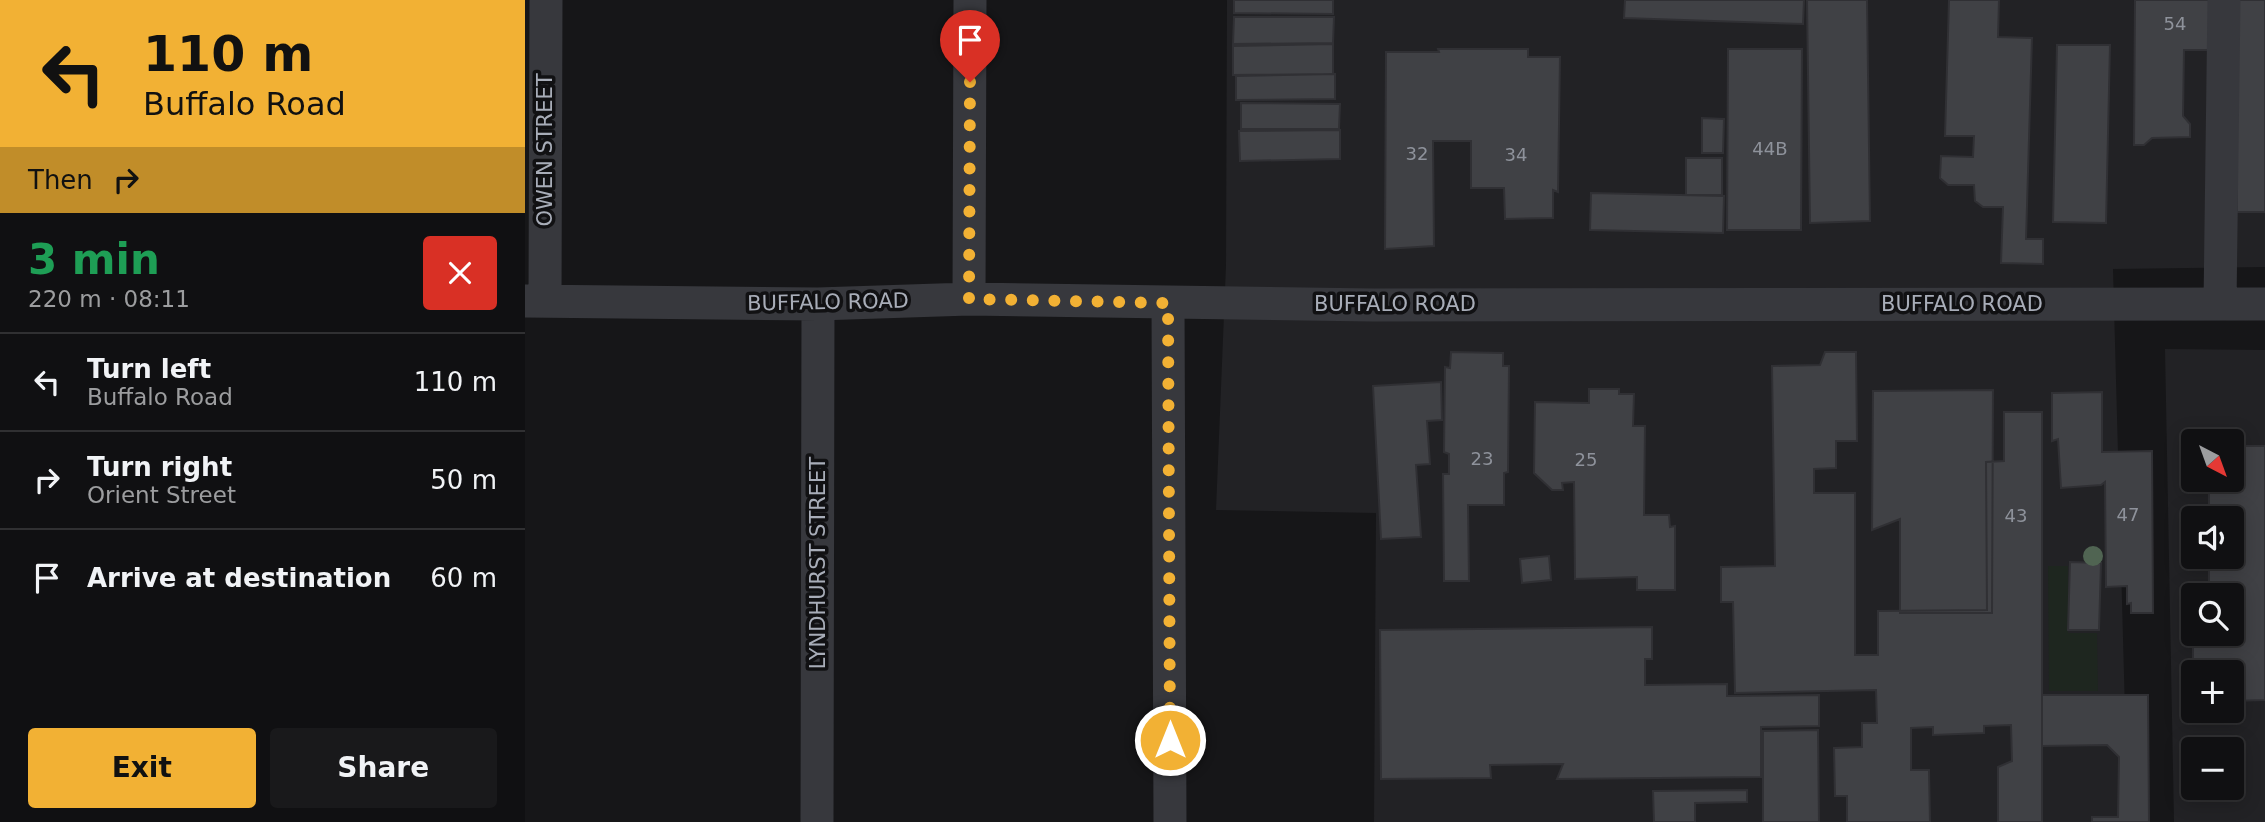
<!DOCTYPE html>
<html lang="en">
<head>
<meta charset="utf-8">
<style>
  :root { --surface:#101012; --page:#19191b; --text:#f1f3f6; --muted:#9c9d9f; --line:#303032; --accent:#f2b134 }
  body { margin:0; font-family:"DejaVu Sans",sans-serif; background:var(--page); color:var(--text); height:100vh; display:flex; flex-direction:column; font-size:26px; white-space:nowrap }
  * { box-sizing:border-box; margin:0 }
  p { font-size:23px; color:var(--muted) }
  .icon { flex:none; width:38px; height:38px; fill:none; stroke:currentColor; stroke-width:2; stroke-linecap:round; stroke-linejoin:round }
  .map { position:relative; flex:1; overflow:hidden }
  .details { display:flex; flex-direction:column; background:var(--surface); width:525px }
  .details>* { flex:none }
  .banner { background:#f2b134; color:#111; overflow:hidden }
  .needle { width:46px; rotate:139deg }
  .controls { position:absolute; left:1656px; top:429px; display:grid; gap:14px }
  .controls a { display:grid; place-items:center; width:63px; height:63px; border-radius:7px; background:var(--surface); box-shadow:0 4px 18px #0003,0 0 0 2px var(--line); font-size:35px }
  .pin { position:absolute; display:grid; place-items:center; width:60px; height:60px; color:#fff; margin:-72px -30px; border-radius:50% 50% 50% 0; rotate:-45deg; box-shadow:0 0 7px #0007 }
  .pin .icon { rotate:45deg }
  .me { position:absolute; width:77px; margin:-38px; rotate:0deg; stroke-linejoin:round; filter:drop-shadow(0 0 5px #0008) }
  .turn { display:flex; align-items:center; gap:24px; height:147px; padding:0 28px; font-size:32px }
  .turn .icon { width:91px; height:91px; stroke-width:2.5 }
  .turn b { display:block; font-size:49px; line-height:60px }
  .then { display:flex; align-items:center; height:66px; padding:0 28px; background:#0003; gap:14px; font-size:26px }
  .round { display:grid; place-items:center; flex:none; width:74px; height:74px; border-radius:7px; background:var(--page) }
  .summary { display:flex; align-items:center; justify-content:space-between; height:119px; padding:0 28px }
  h1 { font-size:42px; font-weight:800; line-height:52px; color:#1e9e55 }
  .action { display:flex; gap:14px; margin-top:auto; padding:14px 28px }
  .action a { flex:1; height:80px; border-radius:7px; background:var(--accent); color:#111; font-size:28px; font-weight:800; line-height:80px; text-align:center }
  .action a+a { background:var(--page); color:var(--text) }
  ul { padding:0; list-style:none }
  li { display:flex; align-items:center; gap:21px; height:98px; padding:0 28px; border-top:2px solid var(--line) }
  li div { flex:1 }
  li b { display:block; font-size:26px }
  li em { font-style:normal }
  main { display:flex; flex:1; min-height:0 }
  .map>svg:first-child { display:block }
  .built { fill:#222225; fill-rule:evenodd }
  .green { fill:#1e261f }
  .building { fill:#404145; stroke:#303034; stroke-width:2 }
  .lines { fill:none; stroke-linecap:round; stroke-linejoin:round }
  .minor { stroke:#37383d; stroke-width:33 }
  .tree { fill:#506452 }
  .route { stroke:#f2b134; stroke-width:12; stroke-dasharray:0 21.6 }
  .labels { text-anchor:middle; stroke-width:7; stroke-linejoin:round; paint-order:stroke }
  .number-label { font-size:18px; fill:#8e929b }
  .street-label { font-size:21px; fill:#a8adb8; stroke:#111113 }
</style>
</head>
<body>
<main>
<section class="details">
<div class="banner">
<div class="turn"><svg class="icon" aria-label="left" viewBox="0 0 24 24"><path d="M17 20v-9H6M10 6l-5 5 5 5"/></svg><div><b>110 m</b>Buffalo Road</div></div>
<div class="then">Then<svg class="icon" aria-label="right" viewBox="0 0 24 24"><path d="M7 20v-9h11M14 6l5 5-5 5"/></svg></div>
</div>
<div class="summary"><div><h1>3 min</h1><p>220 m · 08:11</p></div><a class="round" style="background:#d93025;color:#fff"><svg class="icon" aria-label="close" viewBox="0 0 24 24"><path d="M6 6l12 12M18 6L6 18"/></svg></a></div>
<ul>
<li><svg class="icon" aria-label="left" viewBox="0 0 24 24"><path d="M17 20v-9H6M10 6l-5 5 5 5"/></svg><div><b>Turn left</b><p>Buffalo Road</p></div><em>110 m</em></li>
<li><svg class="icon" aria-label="right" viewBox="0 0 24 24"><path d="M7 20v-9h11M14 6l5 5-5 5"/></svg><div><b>Turn right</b><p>Orient Street</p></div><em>50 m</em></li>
<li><svg class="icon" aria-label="arrive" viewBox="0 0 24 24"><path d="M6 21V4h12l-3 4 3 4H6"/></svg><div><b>Arrive at destination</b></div><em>60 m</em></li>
</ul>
<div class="action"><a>Exit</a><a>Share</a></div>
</section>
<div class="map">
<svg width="1740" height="822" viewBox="0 0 1740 822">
  <rect width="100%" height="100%" fill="#161618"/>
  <path class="built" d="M702,0H1740V267L1588,269L1603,822H849L851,513L691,510L701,265Z
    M1640,349L1740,350V822H1649ZM1668,441H1706V480H1668ZM1668,518H1706V556H1668ZM1668,595H1706V634H1668ZM1668,672H1706V710H1668ZM1668,749H1706V788H1668Z"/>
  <path class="green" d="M1523,566H1543V633H1572L1573,691H1524Z"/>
  <path class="building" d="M709,0H808V14L709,13Z
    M1100,0H1279L1278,24L1099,18Z
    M1282,0H1342L1345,221L1285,223Z
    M1424,0H1474L1473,37L1507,38L1501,239H1518V264L1476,263L1478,207H1458L1450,201L1449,185H1423L1415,178L1416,156L1448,157L1449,136H1420Z
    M1610,0H1688L1687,50H1659L1658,116L1665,124V137L1627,138L1619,145H1609Z
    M1711,0H1740V212H1712Z
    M709,17H809L808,43L708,44Z
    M808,44V74L708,75V46Z
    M1532,45H1585L1581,223L1528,222Z
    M913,49H1003V57H1035L1033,192L1028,190V218L980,219L979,188H946V141H908L909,246L860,249L861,52H914Z
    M1203,49H1277L1276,230H1202Z
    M810,74V99L711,100V76Z
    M716,103L815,104L814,129H716Z
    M1177,118L1199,119L1198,153H1177Z
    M815,130V159L715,161L714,131Z
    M1161,158H1197V195H1161Z
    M1066,193L1199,196L1198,233L1065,230Z
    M926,352L978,353V366H984L983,472L979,473V505H943L944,581H919L918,474H924V454L919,452L920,367L925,368Z
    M1300,352H1331L1332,441H1311V468L1289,469V493H1330V655H1353V611L1462,610L1461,462L1479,461V412H1517V822H1473V767L1487,761L1486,725L1459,726V733L1408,735V727L1386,728V770H1404L1405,822H1322V796H1310L1309,748L1337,747V723H1352L1351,690L1210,693L1208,602H1196V567L1250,566L1247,366L1295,365Z
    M916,382L917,420L902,421L905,464L891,465L896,537L856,539L848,386Z
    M1064,389H1094V394H1109L1108,426H1120L1119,515H1144L1145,527L1150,526V590H1112V577L1050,579L1049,482L1037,483L1038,490H1027L1009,473L1010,402L1064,403Z
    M1468,390L1467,613H1375V519L1347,530L1348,391Z
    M1577,392V452L1627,451L1628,613H1606V603L1602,604V586L1581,587L1580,482L1576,485L1536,488L1533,439L1527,441V393Z
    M1706,446H1740V700L1706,701V672H1679V664H1668V634H1706V595H1684V556H1706V518H1684V480H1706Z
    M1024,556L1026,580L997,583L995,559Z
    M1545,562L1576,563L1574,630H1543Z
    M1127,627V659H1120V685L1202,684V696L1294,695V726L1236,727V777L1032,779L1038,764L965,765L966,778L856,779L855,630Z
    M1517,695H1623L1624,822H1567V817H1593L1594,757L1582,745L1517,746Z
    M1293,730L1294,822H1238V731Z
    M1222,790V802L1170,803V822H1129L1128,791Z"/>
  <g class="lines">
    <path class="minor" d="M444,299L445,0
      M0,301L293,304L444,299L848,305L1740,304
      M20,301L21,0
      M643,303L645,822
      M1695,304L1699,0
      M292,822L293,304"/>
  </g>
  <circle class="tree" cx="1568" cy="556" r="10"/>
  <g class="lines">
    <path class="route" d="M445,82L444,299L643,303L645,740"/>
  </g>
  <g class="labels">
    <g class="number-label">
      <text x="1650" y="30">54</text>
      <text x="1245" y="155">44B</text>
      <text x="892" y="160">32</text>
      <text x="991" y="161">34</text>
      <text x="957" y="465">23</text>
      <text x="1061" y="466">25</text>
      <text x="1603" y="521">47</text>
      <text x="1491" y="522">43</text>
    </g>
    <g class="street-label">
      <text transform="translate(20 150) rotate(-90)" y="7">OWEN STREET</text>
      <text transform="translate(303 302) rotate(-1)" y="7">BUFFALO ROAD</text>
      <text x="870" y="311">BUFFALO ROAD</text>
      <text x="1437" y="311">BUFFALO ROAD</text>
      <text transform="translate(293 563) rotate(-90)" y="7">LYNDHURST STREET</text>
    </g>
  </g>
</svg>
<div class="controls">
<a><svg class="needle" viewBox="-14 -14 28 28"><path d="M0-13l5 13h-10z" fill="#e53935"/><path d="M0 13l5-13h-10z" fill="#9c9d9f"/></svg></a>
<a><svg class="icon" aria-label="sound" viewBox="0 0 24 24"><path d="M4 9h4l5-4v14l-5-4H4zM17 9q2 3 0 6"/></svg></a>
<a><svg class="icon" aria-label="search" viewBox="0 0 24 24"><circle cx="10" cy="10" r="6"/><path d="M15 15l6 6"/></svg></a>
<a>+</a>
<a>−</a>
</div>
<div class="pin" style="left:445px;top:82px;background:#d93025"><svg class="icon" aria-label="arrive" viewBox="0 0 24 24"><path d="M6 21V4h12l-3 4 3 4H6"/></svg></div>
<svg class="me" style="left:645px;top:740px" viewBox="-20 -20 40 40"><circle r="17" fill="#f2b134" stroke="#fff" stroke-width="3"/><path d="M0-11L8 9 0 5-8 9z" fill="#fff"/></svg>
</div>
</main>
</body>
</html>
